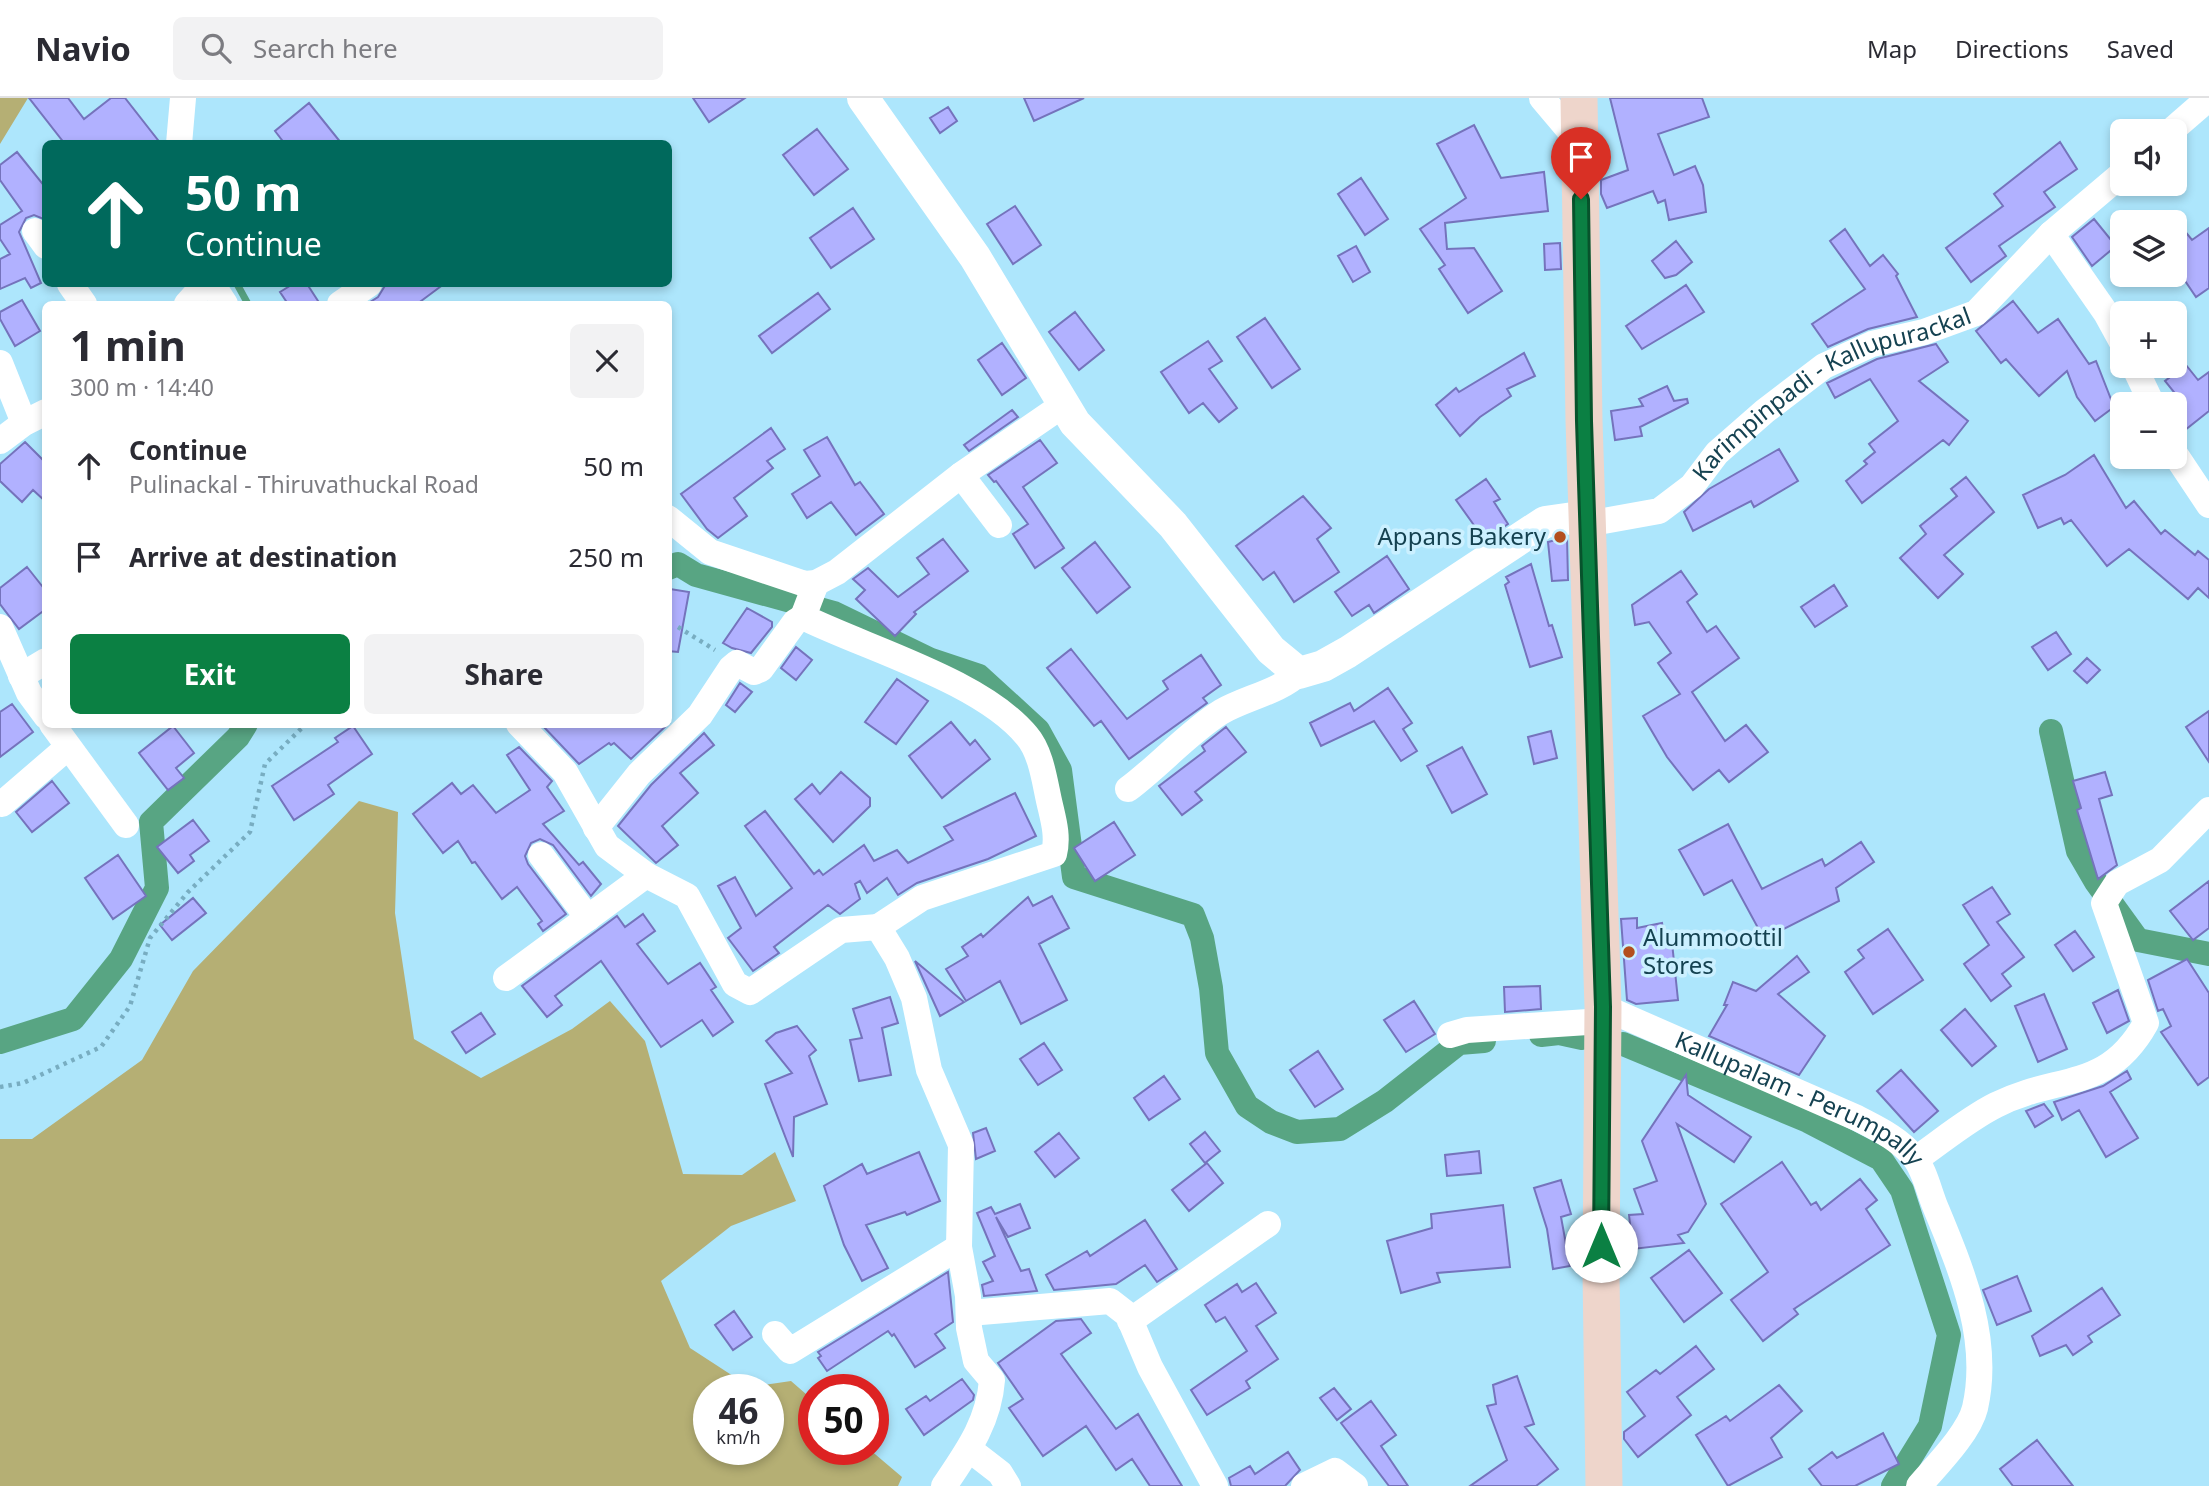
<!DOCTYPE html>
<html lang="en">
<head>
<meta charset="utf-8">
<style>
  :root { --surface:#fff; --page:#f2f2f3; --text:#2b2b33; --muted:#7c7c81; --line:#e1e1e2; --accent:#0b8043 }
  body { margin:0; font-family:"Noto Sans",sans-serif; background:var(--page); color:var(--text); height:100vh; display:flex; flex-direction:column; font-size:26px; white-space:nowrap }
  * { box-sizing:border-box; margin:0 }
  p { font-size:23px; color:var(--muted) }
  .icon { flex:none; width:38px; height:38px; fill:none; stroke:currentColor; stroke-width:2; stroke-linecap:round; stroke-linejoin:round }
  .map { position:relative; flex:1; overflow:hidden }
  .panel { position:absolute; left:42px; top:203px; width:630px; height:427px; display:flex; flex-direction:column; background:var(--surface); border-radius:10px; box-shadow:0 4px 10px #0003 }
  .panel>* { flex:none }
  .hud { position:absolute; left:42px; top:42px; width:630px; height:147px; border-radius:10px; box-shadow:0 4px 10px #0003; background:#00695c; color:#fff; overflow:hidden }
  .tools { position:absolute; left:2110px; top:21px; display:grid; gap:14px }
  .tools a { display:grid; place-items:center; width:77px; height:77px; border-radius:10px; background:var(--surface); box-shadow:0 4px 10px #0003; font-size:35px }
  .speed { position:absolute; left:693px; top:1276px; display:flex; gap:14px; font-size:35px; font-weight:700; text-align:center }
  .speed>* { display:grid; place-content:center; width:91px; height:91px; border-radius:50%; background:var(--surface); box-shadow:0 4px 10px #0003; line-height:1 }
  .speed small { font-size:18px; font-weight:400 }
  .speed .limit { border:10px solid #d22; background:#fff; color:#111 }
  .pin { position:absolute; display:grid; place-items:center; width:60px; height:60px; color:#fff; margin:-72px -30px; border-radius:50% 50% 50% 0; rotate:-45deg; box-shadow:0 0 7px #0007 }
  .pin .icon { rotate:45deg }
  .me { position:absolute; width:77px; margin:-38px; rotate:0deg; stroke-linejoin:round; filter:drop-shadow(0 0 5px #0008) }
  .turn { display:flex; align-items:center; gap:24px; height:147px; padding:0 28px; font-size:32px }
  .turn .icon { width:91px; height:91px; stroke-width:2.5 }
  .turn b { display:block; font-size:49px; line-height:60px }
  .round { display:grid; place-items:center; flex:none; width:74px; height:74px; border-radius:10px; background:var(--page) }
  .headline { display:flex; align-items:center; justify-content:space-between; height:119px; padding:0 28px }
  h1 { font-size:42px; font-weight:700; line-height:52px }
  .action { display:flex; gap:14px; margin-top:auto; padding:14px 28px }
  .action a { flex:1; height:80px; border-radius:10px; background:var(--accent); color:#fff; font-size:28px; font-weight:700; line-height:80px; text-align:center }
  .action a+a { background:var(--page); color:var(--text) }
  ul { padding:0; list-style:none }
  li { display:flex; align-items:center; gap:21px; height:91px; padding:0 28px }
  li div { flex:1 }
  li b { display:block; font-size:26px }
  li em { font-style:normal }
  header { display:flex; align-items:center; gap:42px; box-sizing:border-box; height:98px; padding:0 35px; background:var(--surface); border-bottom:2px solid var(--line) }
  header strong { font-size:33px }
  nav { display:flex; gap:38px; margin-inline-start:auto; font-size:24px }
  .search { width:490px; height:63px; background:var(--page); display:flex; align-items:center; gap:18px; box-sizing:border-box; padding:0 24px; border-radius:10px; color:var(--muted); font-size:26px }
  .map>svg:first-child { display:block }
  .green { fill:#b5af74; fill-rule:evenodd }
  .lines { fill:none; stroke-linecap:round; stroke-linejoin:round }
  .stream { stroke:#58a583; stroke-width:7 }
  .canal { stroke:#58a583; stroke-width:24 }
  .building { fill:#b1b1ff; stroke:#7573bc; stroke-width:2 }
  .path { stroke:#78adc1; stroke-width:4.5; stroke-dasharray:3.5 5; stroke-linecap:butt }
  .minor { stroke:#fff; stroke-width:26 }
  .tertiary { stroke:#fff; stroke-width:32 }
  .secondary { stroke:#eed5cb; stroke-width:37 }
  .route-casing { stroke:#07532c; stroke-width:18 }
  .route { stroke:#0b8043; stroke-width:12 }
  .poi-dot { fill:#b34f1e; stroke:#cbf0ff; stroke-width:2.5 }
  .labels { text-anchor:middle; stroke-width:7; stroke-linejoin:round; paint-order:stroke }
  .street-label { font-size:24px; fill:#154251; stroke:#cbf0ff }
  .poi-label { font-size:24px; fill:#154251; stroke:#cbf0ff; text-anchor:end }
</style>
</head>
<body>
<header>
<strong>Navio</strong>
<div class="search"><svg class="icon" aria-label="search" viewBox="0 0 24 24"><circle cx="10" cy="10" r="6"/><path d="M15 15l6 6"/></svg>Search here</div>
<nav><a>Map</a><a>Directions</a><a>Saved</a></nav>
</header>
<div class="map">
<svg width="2209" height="1388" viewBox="0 0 2209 1388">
  <rect width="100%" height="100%" fill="#ade6fc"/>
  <path class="green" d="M0,0H28L0,46Z
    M359,703L398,714L395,815L414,941L481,980L572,931L610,903L645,943L683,1076L742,1077L775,1054L796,1103L731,1128L661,1183L690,1250L750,1289L791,1283L814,1303V1351H869L902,1379L898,1388H0V1041H32L142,962L193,873ZM709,1292H768V1351H709Z"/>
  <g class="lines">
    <path class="stream" d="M237,186L248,206"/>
    <path class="canal" d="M668,470L678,466L696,477L834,515L931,562L979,578L1038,632L1060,672L1074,779L1193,817L1202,840L1211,890L1217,955L1247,1008L1271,1024L1297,1034L1340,1031L1385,1003L1459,945L1484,943
      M2051,633L2078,753L2096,784L2138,842L2209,856
      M1541,937L1559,935L1582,940
      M0,944L73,921L121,861L157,790L151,724L238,639L246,626
      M1623,946L1808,1023L1881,1061L1902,1092L1949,1237L1930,1328L1893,1388"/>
  </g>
  <path class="building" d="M29,0H68L84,21L111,0H125L161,46H65Z
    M693,0H745L709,24Z
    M1024,0H1084L1034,23Z
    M1610,0H1702L1709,19L1658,36L1674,77L1695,68L1703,87L1706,114L1669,122L1665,102L1658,105L1653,93L1607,110L1601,96V82L1628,72Z
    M309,5L342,46H285L275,33Z
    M948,9L957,23L940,35L930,20Z
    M1474,27L1501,80L1544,74L1548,113L1445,125L1447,151L1474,150L1502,193L1468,215L1439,171L1445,167L1420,131L1466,100L1437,46Z
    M817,31L848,71L814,97L783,57Z
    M2060,44L2077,71L2044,94L2055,109L1999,148L2006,158L1971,184L1946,150L2003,108L1994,96Z
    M17,54L46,90V122L34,117L26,120L19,134L41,185L31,190L25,180L0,191V161L10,156L0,141V127L22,113L0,82V67Z
    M1361,80L1388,121L1365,137L1338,96Z
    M1015,108L1041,147L1013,166L987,126Z
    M853,110L874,141L831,170L810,140Z
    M2094,121L2116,148L2092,168L2072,139Z
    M2175,121L2192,142L2209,130V190L2196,199L2175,168Z
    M1845,131L1870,168L1883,157L1898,176L1896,178L1917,219L1868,231L1828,249L1812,226L1865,191L1830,143Z
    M1676,143L1692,164L1676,177L1665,180L1652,163Z
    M1560,145L1561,171L1545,172L1544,146Z
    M1356,148L1370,174L1353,184L1338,158Z
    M293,186H307L320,206H288L280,194Z
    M444,186L417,206H367L378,199L386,186Z
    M1686,187L1704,214L1642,251L1626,228Z
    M818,195L830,211L772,255L759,238Z
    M22,202L40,233L15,248L0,221V214Z
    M2013,203L2038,235L2058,221L2089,266L2096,263L2114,309L2095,323L2077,299L2067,273L2039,298L2006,261L2001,265L1976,233Z
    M1075,214L1104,252L1079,272L1049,234Z
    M1265,220L1300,271L1272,290L1237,239Z
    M1208,243L1222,263L1209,271L1237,310L1219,324L1203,305L1189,315L1161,274Z
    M1002,245L1026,280L1002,297L978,262Z
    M1936,246L1948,264L1919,283L1968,323L1949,347L1943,342L1862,405L1846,383L1867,366L1864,363L1875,354L1869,346L1898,323L1870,281L1835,300L1827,285L1877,261Z
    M1524,255L1535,278L1507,291L1511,298L1480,319L1460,338L1436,307L1456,290L1459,294Z
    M2186,267L2198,282L2209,274V313L2175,340L2178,299L2165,283Z
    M1667,288L1674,303L1687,301L1688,305L1640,329L1642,338L1615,342L1611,313L1643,308L1639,301Z
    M1012,312L1018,319L969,353L964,347Z
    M771,330L785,351L767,363L773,370L734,400L747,418L718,440L707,431L681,396Z
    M827,339L855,387L860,384L884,416L856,437L831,404L807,420L792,396L820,378L804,352Z
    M1040,342L1057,365L1023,389L1064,450L1035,470L1013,436L1028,426L996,383L994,384L988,377Z
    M25,344L46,365V404L33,392L22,404L0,383V366Z
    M1779,351L1798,383L1754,409L1751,403L1693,433L1684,414L1709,391Z
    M2094,357L2126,410L2134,403L2161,436L2165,432L2195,457L2198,453L2209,462V500L2198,490L2188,501L2129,451L2107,468L2071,422L2064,426L2061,420L2038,430L2023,397L2065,377Z
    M1966,379L1994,414L1944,457L1963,476L1938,500L1900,460L1926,436L1920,428L1957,398L1951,391Z
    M1486,381L1500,401L1494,404L1508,426L1492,437L1489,432L1481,437L1456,402Z
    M1303,398L1331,430L1317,441L1339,474L1294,504L1274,474L1263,482L1236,448Z
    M1567,439L1568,482L1552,483L1548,444Z
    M943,441L968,473L914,514L916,516L895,538L856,501L865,492L853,481L868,470L898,499L929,476L917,460Z
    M1095,444L1130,489L1097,515L1062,470Z
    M1387,458L1409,491L1374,515L1369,507L1352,518L1335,494Z
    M1531,466L1549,528L1552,527L1562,559L1530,569L1505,487L1509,484L1506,479Z
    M27,469L46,493V511L19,531L0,506V490Z
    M1681,473L1697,496L1687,504L1707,534L1716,528L1739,560L1692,594L1725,643L1746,627L1768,654L1729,684L1719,672L1693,692L1667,659L1643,618L1680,596L1658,565L1671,555L1649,524L1635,527L1632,507Z
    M1834,487L1847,508L1815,529L1801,509Z
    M670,491L689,494L678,554L668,553Z
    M747,510L772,524V529L751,555L732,550L723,545Z
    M2056,534L2071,556L2048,572L2032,549Z
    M796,549L812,562L796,582L781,570Z
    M1071,551L1127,621L1168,591L1163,583L1201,557L1221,587L1203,600L1207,605L1129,661L1101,623L1094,628L1047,570Z
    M2087,560L2100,572L2087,585L2074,573Z
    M897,581L928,603L896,646L865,624Z
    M740,585L752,594L735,614L726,607Z
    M1388,590L1412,625L1403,631L1417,653L1401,663L1374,623L1321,648L1310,625L1350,605L1354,613Z
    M12,606L33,634L0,659V614Z
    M2209,613V664L2186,629Z
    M951,624L970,647L975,642L990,661L942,700L909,658Z
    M541,626L597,627L668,626L631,661L614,645L611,647L609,645L579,666Z
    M173,628L194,655L176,670L184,680L168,692L139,655Z
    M353,628L372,656L328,687L334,696L294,722L272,688L338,644L335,640Z
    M1226,629L1246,654L1195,694L1202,702L1182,717L1159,688L1205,653L1202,648Z
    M1551,633L1557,660L1534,666L1528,639Z
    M704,635L714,647L680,675L698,695L662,728L678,747L656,765L618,728L651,687Z
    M519,649L552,683L547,689L564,713L543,726L579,767L583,764L601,786L591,798L553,747L540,741L531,745L525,758L528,766L566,816L543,833L538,826L542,823L517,789L502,801L475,764L472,765L458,743L443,755L413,716L452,685L461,696L473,687L496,715L530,692L507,657Z
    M1462,649L1487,696L1452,715L1427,668Z
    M841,674L870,700V708L833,744L795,701L812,686L820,696Z
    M2105,674L2112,697L2099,701L2117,767L2098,781L2077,712L2081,710L2073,683Z
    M52,683L69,705L32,734L16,714Z
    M1015,695L1036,738L988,761L917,785L898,797L887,780L867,795L860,783L855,786L860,801L840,816L828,807L774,849L779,855L753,873L728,840L741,830L718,788L735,779L756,818L792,790L745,728L765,713L814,776L819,772L823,777L864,747L874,763L897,752L908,765L953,742L944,729Z
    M193,722L209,743L190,757L194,763L178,775L157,749Z
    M1114,724L1135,757L1095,783L1074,750Z
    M1728,726L1762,791L1822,761L1825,768L1861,744L1874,764L1836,790L1839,803L1764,841L1732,782L1704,797L1679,752Z
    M118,757L146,798L113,821L85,780Z
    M2209,783V830L2193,842L2170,813Z
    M1992,789L2010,816L1997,824L2024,859L2002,876L2011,888L1991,903L1964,866L1989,847L1963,807Z
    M1052,798L1069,830L1039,846L1067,902L1021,926L1000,883L966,903L946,871L968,858L962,849L981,836L983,839L1028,799L1033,808Z
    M193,800L206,815L172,842L160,827Z
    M643,816L655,833L637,846L668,886L700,865L716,889L711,892L733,924L713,938L702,922L661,949L601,863L555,898L562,907L547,919L522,888L617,818L625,829Z
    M1637,820V830L1662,825L1664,836L1671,835L1678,902L1636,906L1627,902L1621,821Z
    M1888,831L1923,882L1873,916L1845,874L1864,860L1858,852Z
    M2075,833L2094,859L2073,873L2055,847Z
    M1797,858L1809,874L1778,896L1825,938L1799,977L1709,938L1727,907H1724L1733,884L1756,893Z
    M2187,861L2209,895V979L2198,987L2161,934L2171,928L2163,911L2158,913L2148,882Z
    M915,863L964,904L940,918Z
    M1540,888L1541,911L1505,914L1504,889Z
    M2118,892L2129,923L2107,935L2093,905Z
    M2044,896L2067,951L2038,964L2015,908Z
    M890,899L898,925L882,930L891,977L859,983L850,942L862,940L853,911Z
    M1414,903L1435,936L1406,954L1384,922Z
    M1965,911L1996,948L1972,968L1941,932Z
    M481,915L495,936L466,955L452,934Z
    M797,928L816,952L809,958L827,1006L794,1019L793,1059L765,986L792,975L766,943L776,935Z
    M1044,945L1062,972L1038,987L1020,961Z
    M1318,953L1343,991L1315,1009L1290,972Z
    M1901,972L1938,1013L1914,1034L1877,993Z
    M2127,973L2131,981L2110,994L2138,1040L2106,1059L2079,1012L2062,1022L2054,1004L2103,988Z
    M1686,977L1688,997L1751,1039L1734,1064L1677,1026L1706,1106L1688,1134L1678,1137L1684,1145L1633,1151L1629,1117L1643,1116L1634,1091L1657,1083L1642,1043Z
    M1164,978L1180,1001L1149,1022L1134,1000Z
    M2044,1006L2053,1018L2035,1029L2026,1013Z
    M986,1030L995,1053L976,1061L973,1035Z
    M1205,1034L1220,1053L1205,1065L1190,1046Z
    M1059,1035L1079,1060L1055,1079L1035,1054Z
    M1479,1053L1481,1075L1447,1078L1445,1057Z
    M919,1054L940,1103L907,1117L905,1114L866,1127L888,1170L862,1183L844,1147L824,1088L862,1066L867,1076Z
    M1782,1064L1811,1107L1816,1104L1821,1112L1860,1081L1877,1102L1866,1111L1890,1147L1794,1211L1798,1216L1763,1243L1731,1202L1768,1174L1721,1106Z
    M1207,1065L1223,1085L1189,1113L1172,1092Z
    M1561,1082L1571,1116L1561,1119L1570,1168L1553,1171L1547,1131L1534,1090Z
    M1020,1106L1030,1130L1008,1139L996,1119L1021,1173L1029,1171L1037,1193L984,1198L982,1187L993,1183L983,1164L995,1158L977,1115L991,1109L995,1116Z
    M1503,1107L1510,1169L1437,1175L1440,1184L1401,1195L1387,1143L1432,1130L1431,1116Z
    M1145,1122L1177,1171L1157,1184L1145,1167L1116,1186L1054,1192L1046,1177L1087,1153L1090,1158Z
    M1689,1152L1722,1195L1684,1224L1651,1180Z
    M948,1174L953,1224L935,1236L945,1250L915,1269L894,1236L892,1238L888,1233L827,1273L818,1260L821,1258L818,1254Z
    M2017,1178L2031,1213L1997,1227L1983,1192Z
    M1256,1185L1276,1215L1256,1228L1278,1261L1246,1283L1250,1290L1207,1317L1191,1292L1247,1253L1225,1219L1216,1224L1205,1207L1237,1186L1242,1194Z
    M2102,1190L2120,1217L2088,1238L2092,1244L2073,1257L2066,1247L2040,1258L2032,1238Z
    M734,1213L752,1239L733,1252L715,1227Z
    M1081,1221L1091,1235L1061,1256L1116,1331L1138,1316L1182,1388H1150L1132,1361L1116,1372L1086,1328L1043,1358L1009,1310L1023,1301L998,1265L1056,1223Z
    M1696,1248L1714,1271L1677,1299L1691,1317L1638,1359L1624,1341V1334L1645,1318L1627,1294L1656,1272L1660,1276Z
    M1517,1278L1534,1326L1525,1329L1558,1371L1536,1388H1470L1507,1362L1487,1308L1496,1306L1493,1287Z
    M962,1281L974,1297L973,1302L924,1337L906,1311L926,1298L930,1303Z
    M1779,1287L1802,1313L1771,1340L1782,1359L1728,1388L1696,1337L1726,1318L1730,1323Z
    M1334,1290L1351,1311L1337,1322L1320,1300Z
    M1371,1303L1396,1337L1381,1348L1408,1388H1389L1341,1325Z
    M1883,1335L1899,1366L1855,1388H1822L1809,1371L1832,1354L1837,1360Z
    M2037,1342L2073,1388H2013L2000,1371Z
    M1288,1354L1300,1372L1285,1388H1231L1229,1380L1250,1368L1255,1376Z"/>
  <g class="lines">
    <path class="path" d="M678,529L715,552
      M0,989L23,985L101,949L130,908L150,840L188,794L250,734L265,666L306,626"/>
    <g class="minor">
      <path d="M1542,0L1580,45"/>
      <path d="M2171,33L2209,0"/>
      <path d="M179,46L183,0"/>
      <path d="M35,133L46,148"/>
      <path d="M2051,136L2106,215L2123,246"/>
      <path d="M70,186L84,206"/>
      <path d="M212,186L225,206"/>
      <path d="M187,206L205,186"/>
      <path d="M340,206L369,186"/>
      <path d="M0,265L24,325"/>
      <path d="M2134,268L2152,306"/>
      <path d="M0,343L24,325L46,314"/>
      <path d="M2175,356L2209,407"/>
      <path d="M961,377L999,427"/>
      <path d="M668,420L710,454L805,486L816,485L837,474L961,377L1063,307"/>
      <path id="s1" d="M1587,426L1659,413L1692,388L1717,355L1765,313L1824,268L1872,246L1924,234L1976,215L2051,136L2123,75"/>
      <path d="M816,485L803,519C868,551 982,583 1027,638C1040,653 1044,679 1048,698C1052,718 1059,736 1054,756L922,800L878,829"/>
      <path d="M0,529L29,595L46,618"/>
      <path d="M21,578L46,563"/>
      <path d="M52,626L126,727"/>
      <path d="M519,626L565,674L607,748L646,777L687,798L735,886L750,894L841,832L878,829L897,860L914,900L929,972L961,1047L959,1149L968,1198L969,1230L976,1263L992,1282C989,1324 967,1354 944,1388"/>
      <path d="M1128,691C1159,668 1189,634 1221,614C1245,600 1279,594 1299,575"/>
      <path d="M2,706L68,649"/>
      <path d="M596,730L639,676L700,617L731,570L737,565L754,574L761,571L795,524L803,519"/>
      <path d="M541,757L588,820"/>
      <path d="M506,880L646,777"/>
      <path id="s2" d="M1603,909L1857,1020C1878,1031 1898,1040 1914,1059C1924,1071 1929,1093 1935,1108C1961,1171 1991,1240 1975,1310C1969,1335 1936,1368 1919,1388"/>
      <path d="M1450,937L1467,932L1603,923"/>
      <path d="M1916,1061C1942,1043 1968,1021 1996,1007C2057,976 2107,995 2146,925L2104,805L2117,785L2160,762L2209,712"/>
      <path d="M969,1215L1110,1203L1128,1217L1150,1269L1215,1388"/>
      <path d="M1130,1223L1268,1126"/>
      <path d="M775,1236L790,1253L959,1149"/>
      <path d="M969,1351L1000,1375L1008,1388"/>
      <path d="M1304,1388L1335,1373L1355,1388"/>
    </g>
    <path class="tertiary" d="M863,0L975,159L1075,325L1173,427L1271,552L1299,575L1323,568L1348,554L1545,424L1587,418"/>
    <path class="secondary" d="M1579,0L1584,323L1603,909L1601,1174L1604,1388"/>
  </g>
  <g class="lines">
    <g class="route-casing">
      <path id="route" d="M1581,101L1584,323L1603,909L1601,1148"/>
    </g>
    <use href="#route" class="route"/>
  </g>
  <g class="poi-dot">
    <circle cx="1560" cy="439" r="7"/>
    <circle cx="1629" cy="854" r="7"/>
  </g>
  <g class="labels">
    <g class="street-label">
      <text dy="8" stroke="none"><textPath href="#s1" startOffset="287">Karimpinpadi - Kallupurackal</textPath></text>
      <text dy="8" stroke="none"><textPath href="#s2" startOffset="217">Kallupalam - Perumpally</textPath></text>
    </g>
    <g class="poi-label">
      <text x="1546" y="447">Appans Bakery</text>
      <text x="1643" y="848" text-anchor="start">Alummoottil<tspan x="1643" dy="28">Stores</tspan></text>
    </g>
  </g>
</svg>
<div class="tools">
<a><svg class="icon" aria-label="sound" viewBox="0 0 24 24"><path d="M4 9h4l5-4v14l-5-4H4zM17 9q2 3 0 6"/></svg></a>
<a><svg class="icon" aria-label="layers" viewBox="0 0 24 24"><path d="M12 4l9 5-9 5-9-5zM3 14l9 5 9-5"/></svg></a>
<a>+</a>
<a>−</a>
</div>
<div class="speed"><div>46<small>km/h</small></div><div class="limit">50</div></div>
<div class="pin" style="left:1581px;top:101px;background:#d93025"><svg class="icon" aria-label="arrive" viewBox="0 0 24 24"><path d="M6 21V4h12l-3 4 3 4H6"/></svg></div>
<svg class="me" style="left:1601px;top:1148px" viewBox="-20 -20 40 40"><circle r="19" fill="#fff"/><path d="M0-13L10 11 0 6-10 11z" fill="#0b8043"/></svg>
<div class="hud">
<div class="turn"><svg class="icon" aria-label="ahead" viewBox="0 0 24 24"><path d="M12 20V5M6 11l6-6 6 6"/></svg><div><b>50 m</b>Continue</div></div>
</div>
<section class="panel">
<div class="headline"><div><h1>1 min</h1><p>300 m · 14:40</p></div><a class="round"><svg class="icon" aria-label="close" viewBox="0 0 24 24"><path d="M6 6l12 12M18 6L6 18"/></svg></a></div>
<ul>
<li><svg class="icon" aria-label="ahead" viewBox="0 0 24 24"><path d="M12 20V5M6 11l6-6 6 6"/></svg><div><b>Continue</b><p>Pulinackal - Thiruvathuckal Road</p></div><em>50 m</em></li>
<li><svg class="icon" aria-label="arrive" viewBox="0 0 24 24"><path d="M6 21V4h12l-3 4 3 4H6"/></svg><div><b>Arrive at destination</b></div><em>250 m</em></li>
</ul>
<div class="action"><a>Exit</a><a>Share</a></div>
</section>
</div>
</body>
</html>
